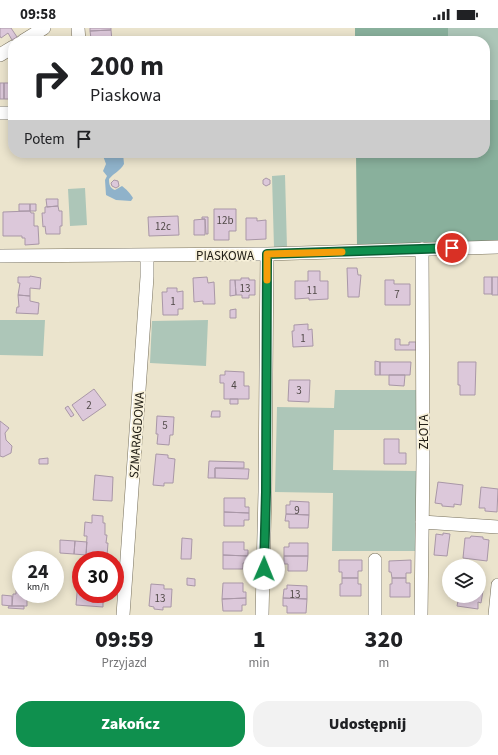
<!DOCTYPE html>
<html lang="pl">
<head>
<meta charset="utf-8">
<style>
  :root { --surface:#fff; --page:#f2f2f2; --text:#202124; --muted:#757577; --accent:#0f904e }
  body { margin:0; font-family:"Source Sans 3",sans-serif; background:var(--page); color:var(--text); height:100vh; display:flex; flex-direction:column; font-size:15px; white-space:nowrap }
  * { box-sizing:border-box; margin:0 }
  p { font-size:13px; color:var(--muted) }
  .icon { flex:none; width:22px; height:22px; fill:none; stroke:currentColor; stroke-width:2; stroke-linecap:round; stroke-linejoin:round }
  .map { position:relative; height:587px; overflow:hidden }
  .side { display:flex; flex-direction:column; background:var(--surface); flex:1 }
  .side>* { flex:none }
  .guide { position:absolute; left:8px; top:8px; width:482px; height:122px; border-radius:16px; box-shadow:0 2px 10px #0003; background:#fff; color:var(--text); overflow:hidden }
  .buttons { position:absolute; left:442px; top:531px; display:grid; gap:8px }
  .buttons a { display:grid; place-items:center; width:44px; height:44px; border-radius:50%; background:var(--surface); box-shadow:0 2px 10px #0003; font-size:20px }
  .speed { position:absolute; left:12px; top:523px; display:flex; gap:8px; font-size:20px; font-weight:700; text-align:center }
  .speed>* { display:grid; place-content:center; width:52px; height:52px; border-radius:50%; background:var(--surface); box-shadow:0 2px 10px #0003; line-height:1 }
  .speed small { font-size:10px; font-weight:400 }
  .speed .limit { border:6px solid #d22; background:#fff; color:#111 }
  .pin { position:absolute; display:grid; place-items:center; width:34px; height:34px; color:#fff; margin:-17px; border:2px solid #fff; border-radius:50%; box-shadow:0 1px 4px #0007 }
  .me { position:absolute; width:44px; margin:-22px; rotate:1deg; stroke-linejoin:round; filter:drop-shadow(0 0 3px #0008) }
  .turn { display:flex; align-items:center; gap:14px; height:84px; padding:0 16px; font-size:18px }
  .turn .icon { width:52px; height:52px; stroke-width:2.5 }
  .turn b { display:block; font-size:28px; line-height:34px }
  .then { display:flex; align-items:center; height:38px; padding:0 16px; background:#0003; gap:8px; font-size:15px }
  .eta { display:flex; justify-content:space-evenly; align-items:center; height:68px; text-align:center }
  .eta b { font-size:24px; font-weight:800; line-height:28px }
  .primary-button { display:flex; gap:8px; margin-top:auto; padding:8px 16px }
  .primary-button a { flex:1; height:46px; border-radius:16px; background:var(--accent); color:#fff; font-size:16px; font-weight:800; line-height:46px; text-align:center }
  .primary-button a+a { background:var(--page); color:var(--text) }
  .status { display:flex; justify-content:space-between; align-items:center; height:28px; padding:0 20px; background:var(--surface); direction:ltr }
  .status svg { height:11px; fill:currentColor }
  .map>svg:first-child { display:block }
  .green { fill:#adc6b8 }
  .forest { fill:#89b09c }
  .water { fill:#8fb2ca }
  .building { fill:#dcc8da; stroke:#a997a7 }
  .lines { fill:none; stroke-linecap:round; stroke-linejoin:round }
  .minor-casing { stroke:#77705c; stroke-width:14 }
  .minor { stroke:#fff; stroke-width:13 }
  .route-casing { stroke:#0a5e33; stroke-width:10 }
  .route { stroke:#0f904e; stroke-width:7 }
  .slow { stroke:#f59e0b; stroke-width:7 }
  .labels { text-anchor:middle; stroke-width:3.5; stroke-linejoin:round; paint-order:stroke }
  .number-label { font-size:11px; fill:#514a48 }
  .street-label { font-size:13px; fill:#232018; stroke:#f8f1da }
</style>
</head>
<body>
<div class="status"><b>09:58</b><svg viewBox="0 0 49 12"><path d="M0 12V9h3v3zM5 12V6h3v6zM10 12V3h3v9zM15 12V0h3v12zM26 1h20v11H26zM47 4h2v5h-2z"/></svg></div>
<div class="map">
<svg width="498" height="587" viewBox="0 0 498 587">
  <rect width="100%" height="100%" fill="#ebe4cd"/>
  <path class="green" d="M448,0H498V72H485V13H448Z
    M285,147L287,220H274L272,148Z
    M85,160L87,197L70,198L68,161Z
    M0,292H45L43,328L0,327Z
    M208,292L206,338L150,335L152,293Z
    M335,362H418V402H334L333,442L417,443V523H332L333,465L275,464L277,379L334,380Z"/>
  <path class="forest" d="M355,0H448V13H355Z
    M485,72H498V215L357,219L356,125H485Z"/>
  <path class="water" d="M102,125H123L124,136C120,143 114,145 109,151C109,157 110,160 115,162L122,158C125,160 131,166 133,170L131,173L116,172L106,167L105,152L107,148L103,143L106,136Z"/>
  <path class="building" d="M0,0H11L17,9L12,12L8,5L1,10L0,8Z
    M90,0H111V2L90,3Z
    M111,2L112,13H86L85,12L91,11L90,3Z
    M0,55H4V71H0Z
    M4,55H13V79H12V71H4Z
    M266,150L270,152V156L266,158L263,156V152Z
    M114,152L118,153L119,158L116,160L112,158L111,155Z
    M46,171H58V178L47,179Z
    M19,176H30V183H19Z
    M30,176H36V183H30Z
    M58,178L59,183H62V198H60V206H46L45,198L43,199L42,185H45V179Z
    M214,181H236V203H229V212H214Z
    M30,183L31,185H34V198H38L39,216L25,217V210H22V208H3V184Z
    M178,188L179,207L149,208L148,189Z
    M202,189H208V206H206L205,191H202Z
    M246,190H257V193L266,192V211L246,212Z
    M205,191V207H194V192Z
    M347,240H357L358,247H361L359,269H348Z
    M308,243H320V253H328V271L309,272V270L295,271V253H308Z
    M30,248L41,250L40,261L30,260V268L18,267L20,255H18V249H30Z
    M207,249L208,255L214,254L215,276H203V273L194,274L193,250Z
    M484,249H492V266H484Z
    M492,249H498V267H492Z
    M241,250H249V252H255V267H249V270H242V267H236L235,252H241Z
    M230,252H235L236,267L230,268Z
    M385,252H394V256H410V277H385Z
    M167,260H177V264L183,263V281H178V287H163L162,264H167Z
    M18,267L30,268V273L39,275L38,286L16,285L17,279H19Z
    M236,281V290H230V282Z
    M308,296V302L312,301L313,318L293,319L292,303H294V297Z
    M395,311H400V317H409V314H416V322H395Z
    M375,333L380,334V347H375Z
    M380,334H411L410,347H380Z
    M458,334H476L475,367H460V357H458Z
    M225,343L244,344V358H249V371H224V355H220V347H225Z
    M389,347H405L404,358L389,357Z
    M289,352H310L309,374L288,373Z
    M94,361L106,377L83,393L72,377Z
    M230,371H238V376H230Z
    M68,378L74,387L71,389L65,380Z
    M212,383H220V389H211Z
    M157,388L174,389L173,407H170L169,417L157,416L158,406H156Z
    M0,393L9,400L5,405L6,412L12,418L11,425L3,429L0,428Z
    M384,411H399V425H406V436H384Z
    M156,426L168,427V430L175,431L173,455H164V458L153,457Z
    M48,430V436H39V431Z
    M209,433L244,434V440H215V450H208Z
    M215,440L249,441L248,451L215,450Z
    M95,447L113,449L112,473L93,472Z
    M438,454L463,457L461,477L454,476V479L442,478V476L435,475Z
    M481,459L498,461L497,484L485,483V480H479Z
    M224,470H245V479H249V485L224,484Z
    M290,473L309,474V487L286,486V477H290Z
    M224,484L249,485V492H244V498H224Z
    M286,486L309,487L308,500H289V493H285Z
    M92,487L103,488V495H105V507H107L106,515H108L107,528L86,527L87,508H84L85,494L92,495Z
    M443,505L450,506L447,528L434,527L436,506L443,507Z
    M471,508L483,509V511L489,512L487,533L463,530L465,510H470Z
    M182,510L192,511L191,531H181Z
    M60,512L75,513L74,526L60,525Z
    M75,513L87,514L86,527L74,526Z
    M223,514H244V522H248V528L223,527Z
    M289,515H308V528H284V519H289Z
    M223,527L248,528V535H243V541H223Z
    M284,528H308L307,543H288V536H284Z
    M339,532H362V543H358V550H342V544H339Z
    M411,532V545H406V550H392L391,544H389V533Z
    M187,550L195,551V558L187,557Z
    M342,550H358V556H361V568H340V556H342Z
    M392,550H406V555H410V569H390V556H392Z
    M78,553L81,554V566L103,567V579L76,577Z
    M223,555H243V564H246V570L222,571Z
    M151,556L164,557V561H172L171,579H163V582L154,581V579L149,578Z
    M479,556H481L480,562L483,563L481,575L478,574V581L457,578L459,568H479Z
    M287,557L307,558V571L283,570L284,561H287Z
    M16,562L21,563V566L27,567V578H12L13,566H16Z
    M2,567L12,568V578L2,577Z
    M246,570V577H242V583H223L222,571Z
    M283,570L307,571L306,585H287V578H283Z
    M9,578H24V581L8,580Z"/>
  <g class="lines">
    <g class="minor-casing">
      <path id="minor" d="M78,0L79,13
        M23,13L44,0
        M0,27L13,19
        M0,85H13
        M0,228L267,226L498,219
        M422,494L498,499
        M375,532V587
        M123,587L147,249V227
        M262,587L265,464L267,226
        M421,587L423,433L422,221
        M495,587L498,557"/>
    </g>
    <use href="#minor" class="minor"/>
  </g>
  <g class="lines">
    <g class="route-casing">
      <path id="route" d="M264,541L266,464L267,226L452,220"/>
    </g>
    <use href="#route" class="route"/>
    <path class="slow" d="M267,252V226L342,224"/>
  </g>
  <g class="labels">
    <g class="number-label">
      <text x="225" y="196">12b</text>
      <text x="163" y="202">12c</text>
      <text x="245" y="264">13</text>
      <text x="312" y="266">11</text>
      <text x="397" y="270">7</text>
      <text x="173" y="277">1</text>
      <text x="303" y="314">1</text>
      <text x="234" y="361">4</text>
      <text x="299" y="366">3</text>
      <text x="89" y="381">2</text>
      <text x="165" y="401">5</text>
      <text x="297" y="486">9</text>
      <text x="295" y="570">13</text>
      <text x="160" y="574">13</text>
    </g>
    <g class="street-label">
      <text x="225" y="232">PIASKOWA</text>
      <text transform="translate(423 404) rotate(-90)" y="5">ZŁOTA</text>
      <text transform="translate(136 407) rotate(-86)" y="5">SZMARAGDOWA</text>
    </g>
  </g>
</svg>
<div class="buttons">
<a><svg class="icon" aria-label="layers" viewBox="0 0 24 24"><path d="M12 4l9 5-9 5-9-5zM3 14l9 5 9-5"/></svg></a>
</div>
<div class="speed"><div>24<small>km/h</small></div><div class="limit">30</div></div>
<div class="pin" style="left:452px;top:220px;background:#d93025"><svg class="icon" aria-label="arrive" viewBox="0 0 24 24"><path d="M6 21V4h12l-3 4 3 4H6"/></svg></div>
<svg class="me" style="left:264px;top:541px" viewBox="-20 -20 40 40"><circle r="19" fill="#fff"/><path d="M0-13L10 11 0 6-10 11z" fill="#0f904e"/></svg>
<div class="guide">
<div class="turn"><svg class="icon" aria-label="right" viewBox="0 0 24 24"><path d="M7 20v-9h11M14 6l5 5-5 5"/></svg><div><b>200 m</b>Piaskowa</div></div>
<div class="then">Potem<svg class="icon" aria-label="arrive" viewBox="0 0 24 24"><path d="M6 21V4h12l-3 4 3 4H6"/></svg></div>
</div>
</div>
<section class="side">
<div class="eta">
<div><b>09:59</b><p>Przyjazd</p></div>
<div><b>1</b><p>min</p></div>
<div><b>320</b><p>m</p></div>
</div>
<div class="primary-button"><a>Zakończ</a><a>Udostępnij</a></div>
</section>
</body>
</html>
